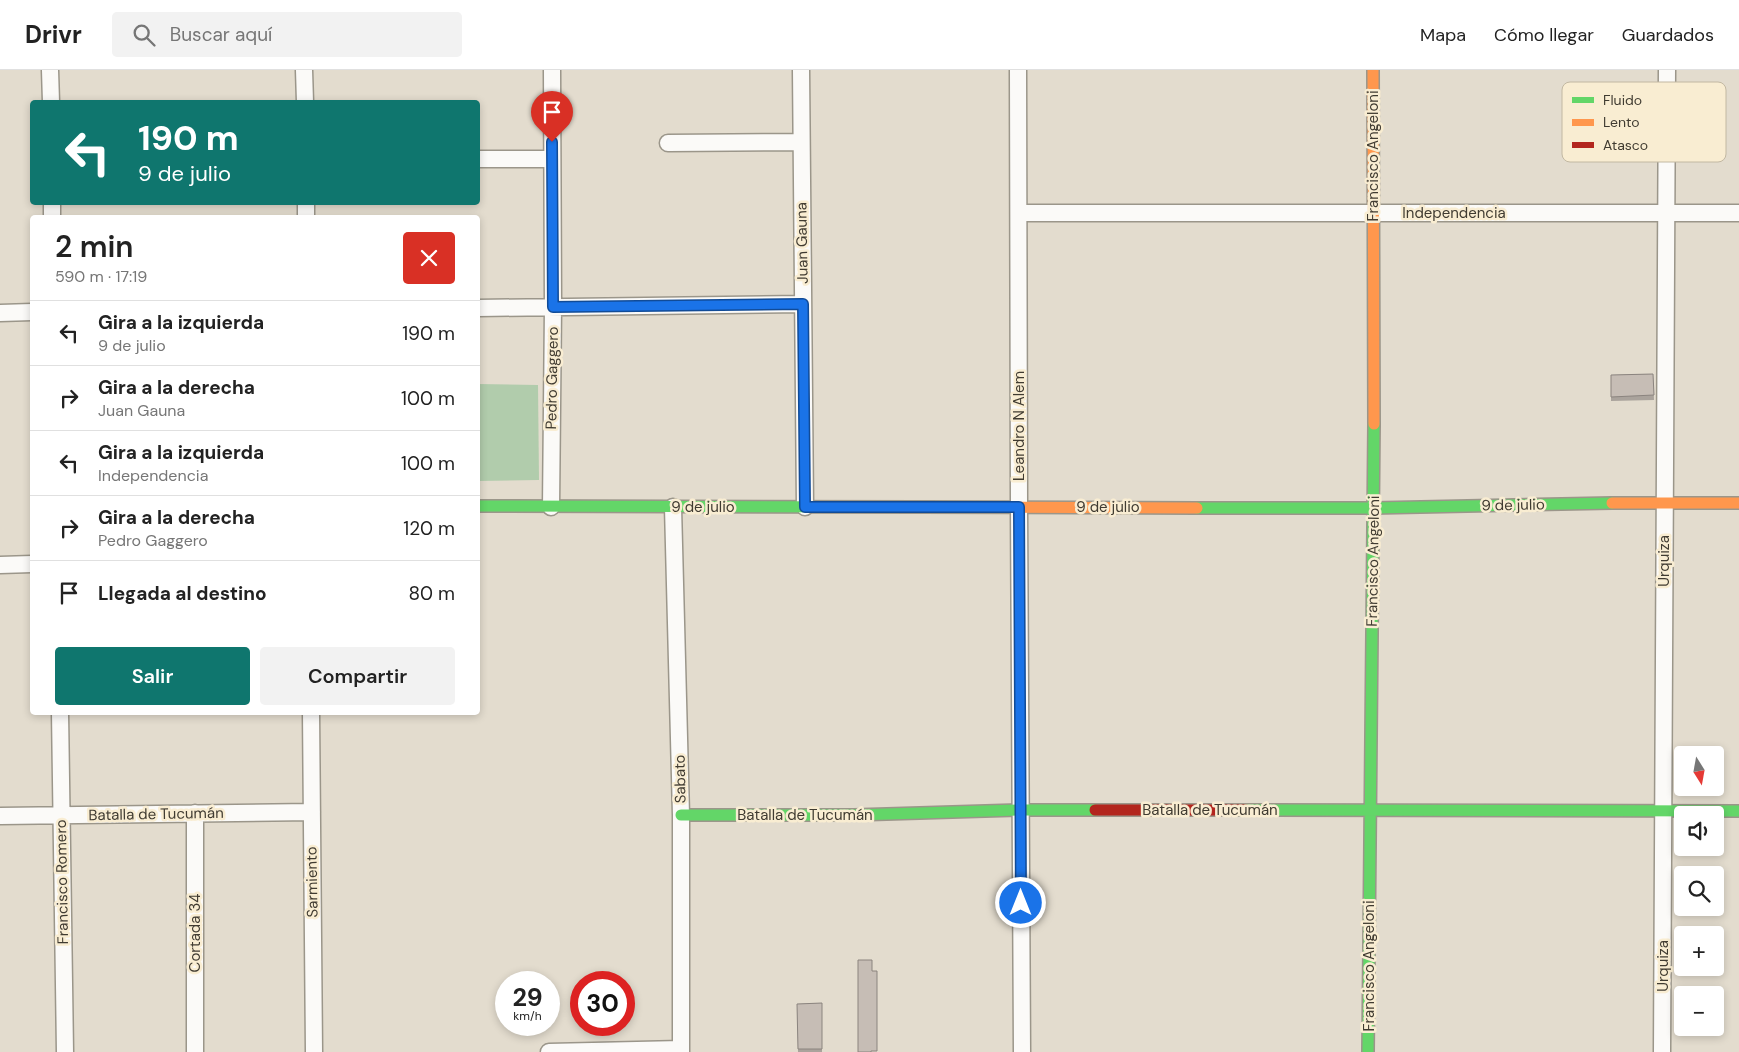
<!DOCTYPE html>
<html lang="es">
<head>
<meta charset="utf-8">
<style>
  :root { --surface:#fff; --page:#f2f2f2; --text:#222; --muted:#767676; --line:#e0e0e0; --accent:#0f766e }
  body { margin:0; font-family:"DM Sans",sans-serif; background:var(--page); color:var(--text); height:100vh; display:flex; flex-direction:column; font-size:19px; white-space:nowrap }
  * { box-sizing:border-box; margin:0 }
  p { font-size:16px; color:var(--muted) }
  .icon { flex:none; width:28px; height:28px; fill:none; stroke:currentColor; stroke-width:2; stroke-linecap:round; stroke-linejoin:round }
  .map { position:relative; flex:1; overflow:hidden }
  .panel { position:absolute; left:30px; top:145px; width:450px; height:500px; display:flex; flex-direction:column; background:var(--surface); border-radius:5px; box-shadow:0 2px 8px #0003 }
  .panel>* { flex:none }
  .top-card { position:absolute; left:30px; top:30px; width:450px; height:105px; border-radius:5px; box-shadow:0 2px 8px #0003; background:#0f766e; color:#fff; overflow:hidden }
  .needle { width:32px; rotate:169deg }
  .fabs { position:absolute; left:1674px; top:676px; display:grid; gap:10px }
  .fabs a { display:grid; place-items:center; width:50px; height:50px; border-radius:5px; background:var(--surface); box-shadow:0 2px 8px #0003; font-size:25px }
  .speed { position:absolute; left:495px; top:901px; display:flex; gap:10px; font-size:25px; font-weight:700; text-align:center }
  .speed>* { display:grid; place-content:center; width:65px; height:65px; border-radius:50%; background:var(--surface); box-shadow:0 2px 8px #0003; line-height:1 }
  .speed small { font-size:12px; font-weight:400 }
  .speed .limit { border:8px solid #d22; background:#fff; color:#111 }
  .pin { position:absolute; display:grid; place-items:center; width:42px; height:42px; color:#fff; margin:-51px -21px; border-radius:50% 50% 50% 0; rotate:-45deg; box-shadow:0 0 5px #0007 }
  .pin .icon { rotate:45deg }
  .me { position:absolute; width:55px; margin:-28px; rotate:0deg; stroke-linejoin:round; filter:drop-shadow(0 0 4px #0008) }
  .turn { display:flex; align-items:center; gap:18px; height:105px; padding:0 25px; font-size:22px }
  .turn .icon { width:65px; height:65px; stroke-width:2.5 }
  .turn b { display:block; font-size:35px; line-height:42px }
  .round { display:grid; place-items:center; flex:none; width:52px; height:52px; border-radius:5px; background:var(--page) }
  .summary { display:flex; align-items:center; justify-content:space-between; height:85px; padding:0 25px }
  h1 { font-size:30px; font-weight:600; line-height:38px }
  .action { display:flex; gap:10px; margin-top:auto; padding:10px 25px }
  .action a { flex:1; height:58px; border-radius:5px; background:var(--accent); color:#fff; font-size:20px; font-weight:600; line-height:58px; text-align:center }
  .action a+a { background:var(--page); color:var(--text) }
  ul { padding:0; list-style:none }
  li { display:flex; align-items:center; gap:15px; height:65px; padding:0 25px; border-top:1px solid var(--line) }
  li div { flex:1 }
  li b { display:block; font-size:19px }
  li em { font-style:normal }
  header { display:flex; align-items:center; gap:30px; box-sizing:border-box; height:70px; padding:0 25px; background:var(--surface); border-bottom:1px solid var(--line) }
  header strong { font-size:24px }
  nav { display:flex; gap:28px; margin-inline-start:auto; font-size:18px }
  .search { width:350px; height:45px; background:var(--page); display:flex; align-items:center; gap:12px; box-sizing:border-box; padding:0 18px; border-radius:5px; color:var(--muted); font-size:19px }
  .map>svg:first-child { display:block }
  .green { fill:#b1ccac }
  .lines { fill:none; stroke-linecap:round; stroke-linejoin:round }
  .street-casing { stroke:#9b968a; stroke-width:19 }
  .fast-casing { stroke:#9b968a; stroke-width:14 }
  .slow-casing { stroke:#9b968a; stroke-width:14 }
  .jam-casing { stroke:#9b968a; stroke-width:14 }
  .street { stroke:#fbfaf8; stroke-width:16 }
  .fast { stroke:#63d668; stroke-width:11 }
  .slow { stroke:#ff974d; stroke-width:11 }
  .jam { stroke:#b3261e; stroke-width:11 }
  .wall { fill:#aaa39c }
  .building { fill:#c6bdb5; stroke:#8b847f }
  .route-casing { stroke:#114b97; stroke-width:12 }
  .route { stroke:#1a73e8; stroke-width:9 }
  .labels { text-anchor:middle; stroke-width:5; stroke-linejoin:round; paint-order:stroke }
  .street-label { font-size:15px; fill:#403b31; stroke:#f9edd2 }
  .key { fill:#f9edd2; stroke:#c2b8a2; stroke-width:1 }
  .key-label { font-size:14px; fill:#403b31 }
</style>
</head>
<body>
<header>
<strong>Drivr</strong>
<div class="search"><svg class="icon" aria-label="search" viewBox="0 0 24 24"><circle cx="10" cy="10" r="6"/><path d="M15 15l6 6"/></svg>Buscar aquí</div>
<nav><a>Mapa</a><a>Cómo llegar</a><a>Guardados</a></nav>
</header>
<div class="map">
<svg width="1739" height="982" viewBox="0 0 1739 982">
  <rect width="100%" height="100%" fill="#e3dcce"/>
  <path class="green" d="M478,314L538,315L539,410L478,411Z"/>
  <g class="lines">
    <g class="street-casing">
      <path id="street" d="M50,0L51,32
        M304,0L305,32
        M801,0L805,437
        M1018,0L1019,437L1022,982
        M668,73L801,72
        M478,89H552
        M52,132V148
        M306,132V148
        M1019,143H1739
        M478,238L803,234
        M0,243L32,242
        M551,437L553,237L552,0
        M673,437L681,745V982
        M0,495L32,494
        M60,642L65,982
        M311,642L314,982
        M0,746L312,742
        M195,982V743
        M549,982L681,979
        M1662,982L1667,0"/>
    </g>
    <g class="fast-casing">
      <path id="fast" d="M478,436L921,437
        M1197,438H1374L1612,433
        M1246,740L1739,741
        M681,745H854L1021,740H1095
        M1368,982L1374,354"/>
    </g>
    <g class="slow-casing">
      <path id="slow" d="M1373,0L1374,354
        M1612,433H1739
        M921,437L1197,438"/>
    </g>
    <g class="jam-casing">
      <path id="jam" d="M1095,740H1246"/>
    </g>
    <use href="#street" class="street"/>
    <use href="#fast" class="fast"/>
    <use href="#slow" class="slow"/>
    <use href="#jam" class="jam"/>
  </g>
  <path class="wall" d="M1653,304L1654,330L1611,331V305Z
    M822,933V982H798L797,934Z"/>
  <path class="building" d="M1653,304L1654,325L1611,327V305Z
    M858,890H872V901H877V981H871V982H858Z
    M822,933V979H798L797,934Z"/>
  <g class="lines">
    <g class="route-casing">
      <path id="route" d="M552,72L553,237L803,234L805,437H1019L1021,833"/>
    </g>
    <use href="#route" class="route"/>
  </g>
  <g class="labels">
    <g class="street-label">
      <text transform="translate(1373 86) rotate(-90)" y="5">Francisco Angeloni</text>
      <text x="1454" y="148">Independencia</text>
      <text transform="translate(802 173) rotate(-91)" y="5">Juan Gauna</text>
      <text transform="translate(552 308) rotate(-89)" y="5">Pedro Gaggero</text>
      <text transform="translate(1019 356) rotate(-90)" y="5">Leandro N Alem</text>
      <text transform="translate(1513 435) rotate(-1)" y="5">9 de julio</text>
      <text x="703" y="442">9 de julio</text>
      <text x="1108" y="442">9 de julio</text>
      <text transform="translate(1373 491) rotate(-89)" y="5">Francisco Angeloni</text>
      <text transform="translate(1664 491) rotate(-90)" y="5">Urquiza</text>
      <text transform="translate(680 709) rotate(-91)" y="5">Sabato</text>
      <text x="1210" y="745">Batalla de Tucumán</text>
      <text transform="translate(156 744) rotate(-1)" y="5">Batalla de Tucumán</text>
      <text x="805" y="750">Batalla de Tucumán</text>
      <text transform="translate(62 812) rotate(-91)" y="5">Francisco Romero</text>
      <text transform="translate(312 812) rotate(-91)" y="5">Sarmiento</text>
      <text transform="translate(195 863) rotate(-90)" y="5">Cortada 34</text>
      <text transform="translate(1369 896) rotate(-90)" y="5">Francisco Angeloni</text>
      <text transform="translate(1663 896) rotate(-90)" y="5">Urquiza</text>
    </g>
  </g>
  <rect x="1562" y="12" width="164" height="80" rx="8" class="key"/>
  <rect x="1572" y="27" width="22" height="6" fill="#63d668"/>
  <rect x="1572" y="49" width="22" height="7" fill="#ff974d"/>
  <rect x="1572" y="72" width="22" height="6" fill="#b3261e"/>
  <g class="key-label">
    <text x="1603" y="35">Fluido</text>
    <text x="1603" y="57">Lento</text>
    <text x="1603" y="80">Atasco</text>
  </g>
</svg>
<div class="fabs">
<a><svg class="needle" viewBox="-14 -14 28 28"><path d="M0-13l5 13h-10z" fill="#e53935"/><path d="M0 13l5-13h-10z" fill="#767676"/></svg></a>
<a><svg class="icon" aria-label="sound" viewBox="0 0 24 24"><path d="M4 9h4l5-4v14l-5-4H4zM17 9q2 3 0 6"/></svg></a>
<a><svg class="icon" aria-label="search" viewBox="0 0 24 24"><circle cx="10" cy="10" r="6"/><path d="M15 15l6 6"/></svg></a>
<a>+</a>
<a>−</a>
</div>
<div class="speed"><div>29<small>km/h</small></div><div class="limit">30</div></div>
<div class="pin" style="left:552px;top:72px;background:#d93025"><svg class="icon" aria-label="arrive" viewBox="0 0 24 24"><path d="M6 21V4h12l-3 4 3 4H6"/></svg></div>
<svg class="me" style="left:1021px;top:833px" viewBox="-20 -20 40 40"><circle r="17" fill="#1a73e8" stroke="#fff" stroke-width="3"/><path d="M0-11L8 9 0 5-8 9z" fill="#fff"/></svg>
<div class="top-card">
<div class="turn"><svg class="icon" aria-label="left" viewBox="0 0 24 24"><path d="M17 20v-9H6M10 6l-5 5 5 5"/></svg><div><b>190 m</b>9 de julio</div></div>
</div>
<section class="panel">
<div class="summary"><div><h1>2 min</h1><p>590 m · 17:19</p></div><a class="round" style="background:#d93025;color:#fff"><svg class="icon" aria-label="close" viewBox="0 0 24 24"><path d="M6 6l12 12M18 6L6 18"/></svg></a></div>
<ul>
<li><svg class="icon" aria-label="left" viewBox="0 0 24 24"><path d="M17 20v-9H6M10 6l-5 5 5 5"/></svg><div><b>Gira a la izquierda</b><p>9 de julio</p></div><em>190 m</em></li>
<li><svg class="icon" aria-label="right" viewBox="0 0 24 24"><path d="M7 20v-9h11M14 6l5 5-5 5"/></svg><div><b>Gira a la derecha</b><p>Juan Gauna</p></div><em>100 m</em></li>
<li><svg class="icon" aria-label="left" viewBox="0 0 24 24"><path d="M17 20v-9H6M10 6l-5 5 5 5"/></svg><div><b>Gira a la izquierda</b><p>Independencia</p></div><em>100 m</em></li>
<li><svg class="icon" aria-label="right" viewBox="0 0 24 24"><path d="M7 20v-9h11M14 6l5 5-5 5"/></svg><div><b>Gira a la derecha</b><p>Pedro Gaggero</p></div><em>120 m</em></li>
<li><svg class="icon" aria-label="arrive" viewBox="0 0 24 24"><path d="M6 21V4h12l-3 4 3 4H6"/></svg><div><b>Llegada al destino</b></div><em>80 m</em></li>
</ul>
<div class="action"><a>Salir</a><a>Compartir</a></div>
</section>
</div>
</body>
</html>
